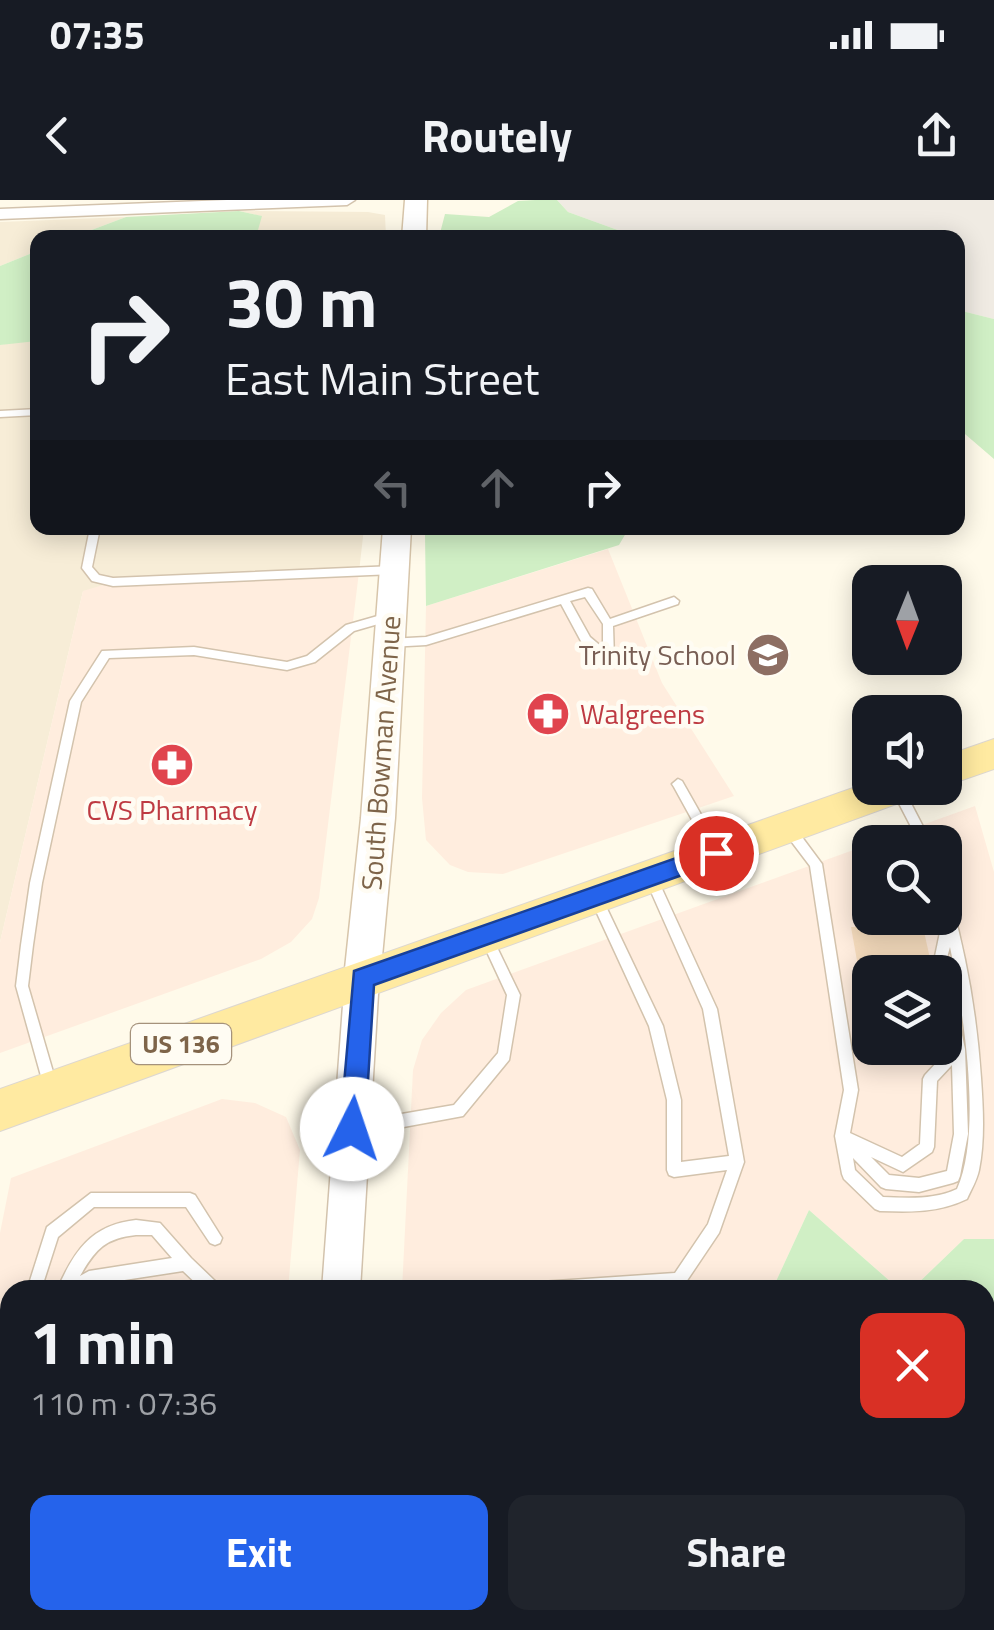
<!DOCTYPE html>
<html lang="en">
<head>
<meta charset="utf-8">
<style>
  :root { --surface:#171b24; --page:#20242c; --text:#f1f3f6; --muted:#9ea1a6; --accent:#2563eb }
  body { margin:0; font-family:"Titillium Web",sans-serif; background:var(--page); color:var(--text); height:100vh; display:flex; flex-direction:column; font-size:38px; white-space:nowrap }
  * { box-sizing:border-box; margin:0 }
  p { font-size:32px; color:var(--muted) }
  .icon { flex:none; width:55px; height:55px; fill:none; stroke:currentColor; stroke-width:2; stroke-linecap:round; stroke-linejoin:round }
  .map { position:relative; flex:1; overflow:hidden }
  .details { position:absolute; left:0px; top:1080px; width:995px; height:350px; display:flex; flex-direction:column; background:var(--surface); border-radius:30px 30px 0 0; box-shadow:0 5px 25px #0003 }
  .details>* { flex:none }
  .hud { position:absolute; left:30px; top:30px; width:935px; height:305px; border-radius:20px; box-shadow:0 5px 25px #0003; background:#171b24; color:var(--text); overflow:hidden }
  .needle { width:65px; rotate:181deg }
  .controls { position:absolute; left:852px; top:365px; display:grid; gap:20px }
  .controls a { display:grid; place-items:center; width:110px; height:110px; border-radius:20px; background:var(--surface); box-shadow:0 5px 25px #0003; font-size:50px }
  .pin { position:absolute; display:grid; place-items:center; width:85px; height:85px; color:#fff; margin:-42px; border:5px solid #fff; border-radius:50%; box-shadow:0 2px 10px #0007 }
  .me { position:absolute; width:110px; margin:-55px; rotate:4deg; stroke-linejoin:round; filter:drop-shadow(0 0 8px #0008) }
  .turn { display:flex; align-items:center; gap:35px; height:210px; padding:0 30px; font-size:45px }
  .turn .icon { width:130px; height:130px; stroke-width:2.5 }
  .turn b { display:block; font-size:70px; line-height:85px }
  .lanes { display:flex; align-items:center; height:95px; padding:0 30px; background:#0003; justify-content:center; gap:50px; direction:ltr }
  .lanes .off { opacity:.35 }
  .round { display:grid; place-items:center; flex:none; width:105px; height:105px; border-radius:20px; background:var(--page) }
  .overview { display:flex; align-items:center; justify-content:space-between; height:170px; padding:0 30px }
  h1 { font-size:60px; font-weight:700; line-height:75px }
  .button { display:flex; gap:20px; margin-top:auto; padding:20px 30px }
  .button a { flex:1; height:115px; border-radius:20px; background:var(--accent); color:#fff; font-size:40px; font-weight:700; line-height:115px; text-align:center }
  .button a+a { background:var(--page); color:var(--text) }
  .status { display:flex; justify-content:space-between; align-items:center; height:70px; padding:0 50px; background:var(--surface); direction:ltr }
  .status svg { height:28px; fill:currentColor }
  header { display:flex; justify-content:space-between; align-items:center; height:130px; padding:0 30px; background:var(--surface); font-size:45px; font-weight:700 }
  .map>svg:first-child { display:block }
  .residential { fill:#f7edd7 }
  .commercial { fill:#ffedde; fill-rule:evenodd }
  .industrial { fill:#f0ebe3 }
  .green { fill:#d0efc5 }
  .building { fill:#f7ddbe }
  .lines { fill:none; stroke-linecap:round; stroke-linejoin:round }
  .service-casing { stroke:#d3c3ad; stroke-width:3 }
  .minor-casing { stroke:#d3c3ad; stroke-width:3 }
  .tertiary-casing { stroke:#d3c3ad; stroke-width:3 }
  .secondary-casing { stroke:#d7c5aa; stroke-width:3 }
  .primary-casing { stroke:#ddd7d0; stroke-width:2 }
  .service { fill:#fff; fill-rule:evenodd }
  .minor { fill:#fff; fill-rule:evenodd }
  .tertiary { fill:#fff; fill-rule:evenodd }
  .secondary { fill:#fff; fill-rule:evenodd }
  .primary { fill:#ffeaa1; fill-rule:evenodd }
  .route { fill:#2563eb; stroke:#184099; stroke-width:2.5 }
  .labels { text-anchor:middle; stroke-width:9; stroke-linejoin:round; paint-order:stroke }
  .shield { fill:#fffcf3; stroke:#a5927c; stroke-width:2.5 }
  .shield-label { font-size:25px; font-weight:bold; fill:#7e6449 }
  .education-label { font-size:28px; fill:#785e54; stroke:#fffcf3; text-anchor:end }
  .health-label { font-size:28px; fill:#be3a42; stroke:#fffcf3; text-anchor:start }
  .street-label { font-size:28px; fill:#7e6449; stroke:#fffcf3 }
</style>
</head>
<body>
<div class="status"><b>07:35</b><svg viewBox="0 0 49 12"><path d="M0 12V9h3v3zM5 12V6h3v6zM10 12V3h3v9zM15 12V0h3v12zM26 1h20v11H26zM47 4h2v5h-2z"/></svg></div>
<header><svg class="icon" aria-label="back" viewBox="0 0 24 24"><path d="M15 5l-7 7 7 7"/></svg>Routely<svg class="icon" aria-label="share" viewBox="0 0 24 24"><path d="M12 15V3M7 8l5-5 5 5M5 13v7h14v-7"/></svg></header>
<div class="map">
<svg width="994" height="1430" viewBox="0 0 994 1430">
  <rect width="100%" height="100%" fill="#fffaea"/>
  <path class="residential" d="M239,11L368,12L385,15L386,37H256L261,16Z
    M126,17L73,37L38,38L37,51L0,66V22Z
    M28,139L37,141L38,328H364L359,372L83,391L0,742V145Z
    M994,1267V1430H382L383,1420H985V1268Z"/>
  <path class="commercial" d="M608,349L662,483L734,596L503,674L468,672L450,665L426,640L422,598L426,406Z
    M359,372L319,698L312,719L291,742L261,759L0,853V742L83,391L113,382Z
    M975,606L994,672V1039H964L911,1090H900L809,1010L772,1090H402L413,870L422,840L441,813L466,790L870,644V718H945V642H875ZM870,772H945V848H870Z
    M222,899L255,903L286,917L300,950L288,1090H10V1420H268V1430H0V1033L11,978Z"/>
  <path class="industrial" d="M557,0H994V119L958,110V38L637,37L568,12Z"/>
  <path class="green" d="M535,0H557L568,12L637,37H439L445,14L489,17L518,1Z
    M239,11L262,16L256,37H73L126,17Z
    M37,51V141L0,145V66Z
    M958,110L994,119V259L958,228Z
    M442,328H629L619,345L426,406L425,334Z
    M809,1010L900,1090H772Z
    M964,1039H994V1298L985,1280V1090H911Z"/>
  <path class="building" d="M851,727H923L933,772H859Z"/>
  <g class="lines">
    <g class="service-casing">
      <path id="service" d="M38,209V215L0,217V211Z
        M90,328H100L92,367L99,375L113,378L394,366L399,370L394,374L113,386L92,381L82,368Z
        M588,388L592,389L610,419L674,397L679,401L678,404L613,426L614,459L609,463L582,443L561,404L426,445L389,447L384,443L389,439L426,437ZM585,397L603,424V448L590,437L570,401Z
        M388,413L393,417L392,420L354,431L315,462L287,470L194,455L109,458L81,502L42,683L33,745L28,786L58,889L56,894L51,895L46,894L16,786L21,745L30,683L70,501L102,451L194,447L287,462L307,456L346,425Z
        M678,579L682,581L720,648L722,652L720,656H712L674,587L672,584Z
        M891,588H903L931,642H919Z
        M789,624L793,625L822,664L858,890L850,933L902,957L920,944L923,879L925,875L951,847L945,817V778L950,780L951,784L965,849L968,934L960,976L958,981L953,983L919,992L886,989L881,987L853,958L855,970L883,997C908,998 933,1000 957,989C983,931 963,810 950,747L946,761L949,772L948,776L945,777V772H937L934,761L943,718H945V697L949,698L951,702C967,759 977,818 981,878C983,908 985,940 979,970C977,980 971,990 967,999C938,1013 911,1012 880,1011L875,1009L844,979L842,974L835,936L844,890L810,666L785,633L783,629L785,625ZM952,865L954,934L947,971L919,978L889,975L871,957L903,972L932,952L934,947L937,881Z
        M651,673L655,674L657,678L717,809L744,962L719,1033L684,1085L679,1087L639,1090H519L521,1085L526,1083L675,1073L708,1024L727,970L674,977L669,975L667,970V900L649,826L590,698L592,694H600L663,826L681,900V962L729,956L703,809L645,678L647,674Z
        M487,733L491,735L520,795L509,860L463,916L355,936L350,934L348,929L350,924L355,922L454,905L498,853L507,795L481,739L483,735Z
        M91,993H190L195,995L222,1038L220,1043L215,1045L210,1043L186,1007H94L58,1037L41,1090H27L47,1027Z
        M136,1020L160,1023L191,1058L215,1081L217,1086L216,1090H203L183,1071L92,1085L85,1090H57C74,1051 91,1025 136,1020ZM136,1035H152L172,1058L89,1071L80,1076C95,1050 105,1038 136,1035Z
        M10,1208V1259L6,1276L0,1278V1228L4,1210Z
        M10,1362V1388L6,1397L0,1399V1373L4,1364Z"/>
    </g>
    <g class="minor-casing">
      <path id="minor" d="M227,0H355L347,5L0,19V9Z"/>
    </g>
    <g class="tertiary-casing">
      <path id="tertiary" d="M362,763L374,767L379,778L360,1090H322L345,778L350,767Z
        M301,1420H345V1430H301Z"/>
    </g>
    <g class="secondary-casing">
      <path id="secondary" d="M405,0H427L426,38H402Z
        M383,328H411L395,618L380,778L375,789L362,794L349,789L344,778L361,618Z"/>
    </g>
    <g class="primary-casing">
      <path id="primary" d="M994,539V569L945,586V556Z
        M870,582V588H916L910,599L0,931V889Z"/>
    </g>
    <use href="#service" class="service"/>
    <use href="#minor" class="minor"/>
    <use href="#tertiary" class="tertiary"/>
    <use href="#secondary" class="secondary"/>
    <use href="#primary" class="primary"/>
  </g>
  <path class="route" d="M716,644L724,646V660L374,785L365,929L361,938L352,941L344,938L340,929L354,771Z"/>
  <defs>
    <g id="school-disc" transform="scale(2.25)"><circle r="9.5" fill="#8d6e63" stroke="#fffcf3"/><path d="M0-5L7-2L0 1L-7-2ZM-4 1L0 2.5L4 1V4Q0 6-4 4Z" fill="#fff"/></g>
    <g id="pharmacy-disc" transform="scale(2.25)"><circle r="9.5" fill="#e0444e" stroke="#fffcf3"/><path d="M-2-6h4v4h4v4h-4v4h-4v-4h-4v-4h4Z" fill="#fff"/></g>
  </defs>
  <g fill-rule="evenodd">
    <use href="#school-disc" x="768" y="455"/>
    <use href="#pharmacy-disc" x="548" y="514"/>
    <use href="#pharmacy-disc" x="172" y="565"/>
  </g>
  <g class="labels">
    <rect class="shield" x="131" y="824" width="100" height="40" rx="8"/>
    <g class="shield-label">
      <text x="181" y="853">US 136</text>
    </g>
    <g class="education-label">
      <text x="736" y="465">Trinity School</text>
    </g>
    <g class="health-label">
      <text x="580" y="524">Walgreens</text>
      <text x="172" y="620" text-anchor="middle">CVS Pharmacy</text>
    </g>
    <g class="street-label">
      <text transform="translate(381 553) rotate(-86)" y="10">South Bowman Avenue</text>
    </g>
  </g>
</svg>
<div class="controls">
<a><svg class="needle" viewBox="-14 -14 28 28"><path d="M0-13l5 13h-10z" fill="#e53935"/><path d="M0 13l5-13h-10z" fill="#9ea1a6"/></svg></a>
<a><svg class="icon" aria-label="sound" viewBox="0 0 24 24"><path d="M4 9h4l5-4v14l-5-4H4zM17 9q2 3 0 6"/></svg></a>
<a><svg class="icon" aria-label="search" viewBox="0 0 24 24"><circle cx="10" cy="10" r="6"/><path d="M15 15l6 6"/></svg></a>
<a><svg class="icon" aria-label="layers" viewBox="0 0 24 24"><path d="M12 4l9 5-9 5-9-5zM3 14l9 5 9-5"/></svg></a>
</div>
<div class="pin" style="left:716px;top:653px;background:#d93025"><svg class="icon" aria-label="arrive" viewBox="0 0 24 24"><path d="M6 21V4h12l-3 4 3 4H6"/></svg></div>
<svg class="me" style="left:352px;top:929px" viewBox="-20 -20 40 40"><circle r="19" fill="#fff"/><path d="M0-13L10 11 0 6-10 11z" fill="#2563eb"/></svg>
<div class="hud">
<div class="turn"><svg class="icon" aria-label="right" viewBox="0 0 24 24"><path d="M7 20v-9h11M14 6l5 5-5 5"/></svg><div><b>30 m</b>East Main Street</div></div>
<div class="lanes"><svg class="icon off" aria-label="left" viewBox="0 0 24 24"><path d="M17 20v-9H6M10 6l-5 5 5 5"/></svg><svg class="icon off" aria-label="ahead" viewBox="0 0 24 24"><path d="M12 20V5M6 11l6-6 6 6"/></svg><svg class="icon" aria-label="right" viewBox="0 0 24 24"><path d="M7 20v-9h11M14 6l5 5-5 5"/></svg></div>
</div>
<section class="details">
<div class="overview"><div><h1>1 min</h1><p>110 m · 07:36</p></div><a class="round" style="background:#d93025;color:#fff"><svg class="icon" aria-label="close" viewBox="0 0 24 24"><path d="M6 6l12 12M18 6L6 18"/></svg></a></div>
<div class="button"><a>Exit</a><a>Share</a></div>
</section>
</div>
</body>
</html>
